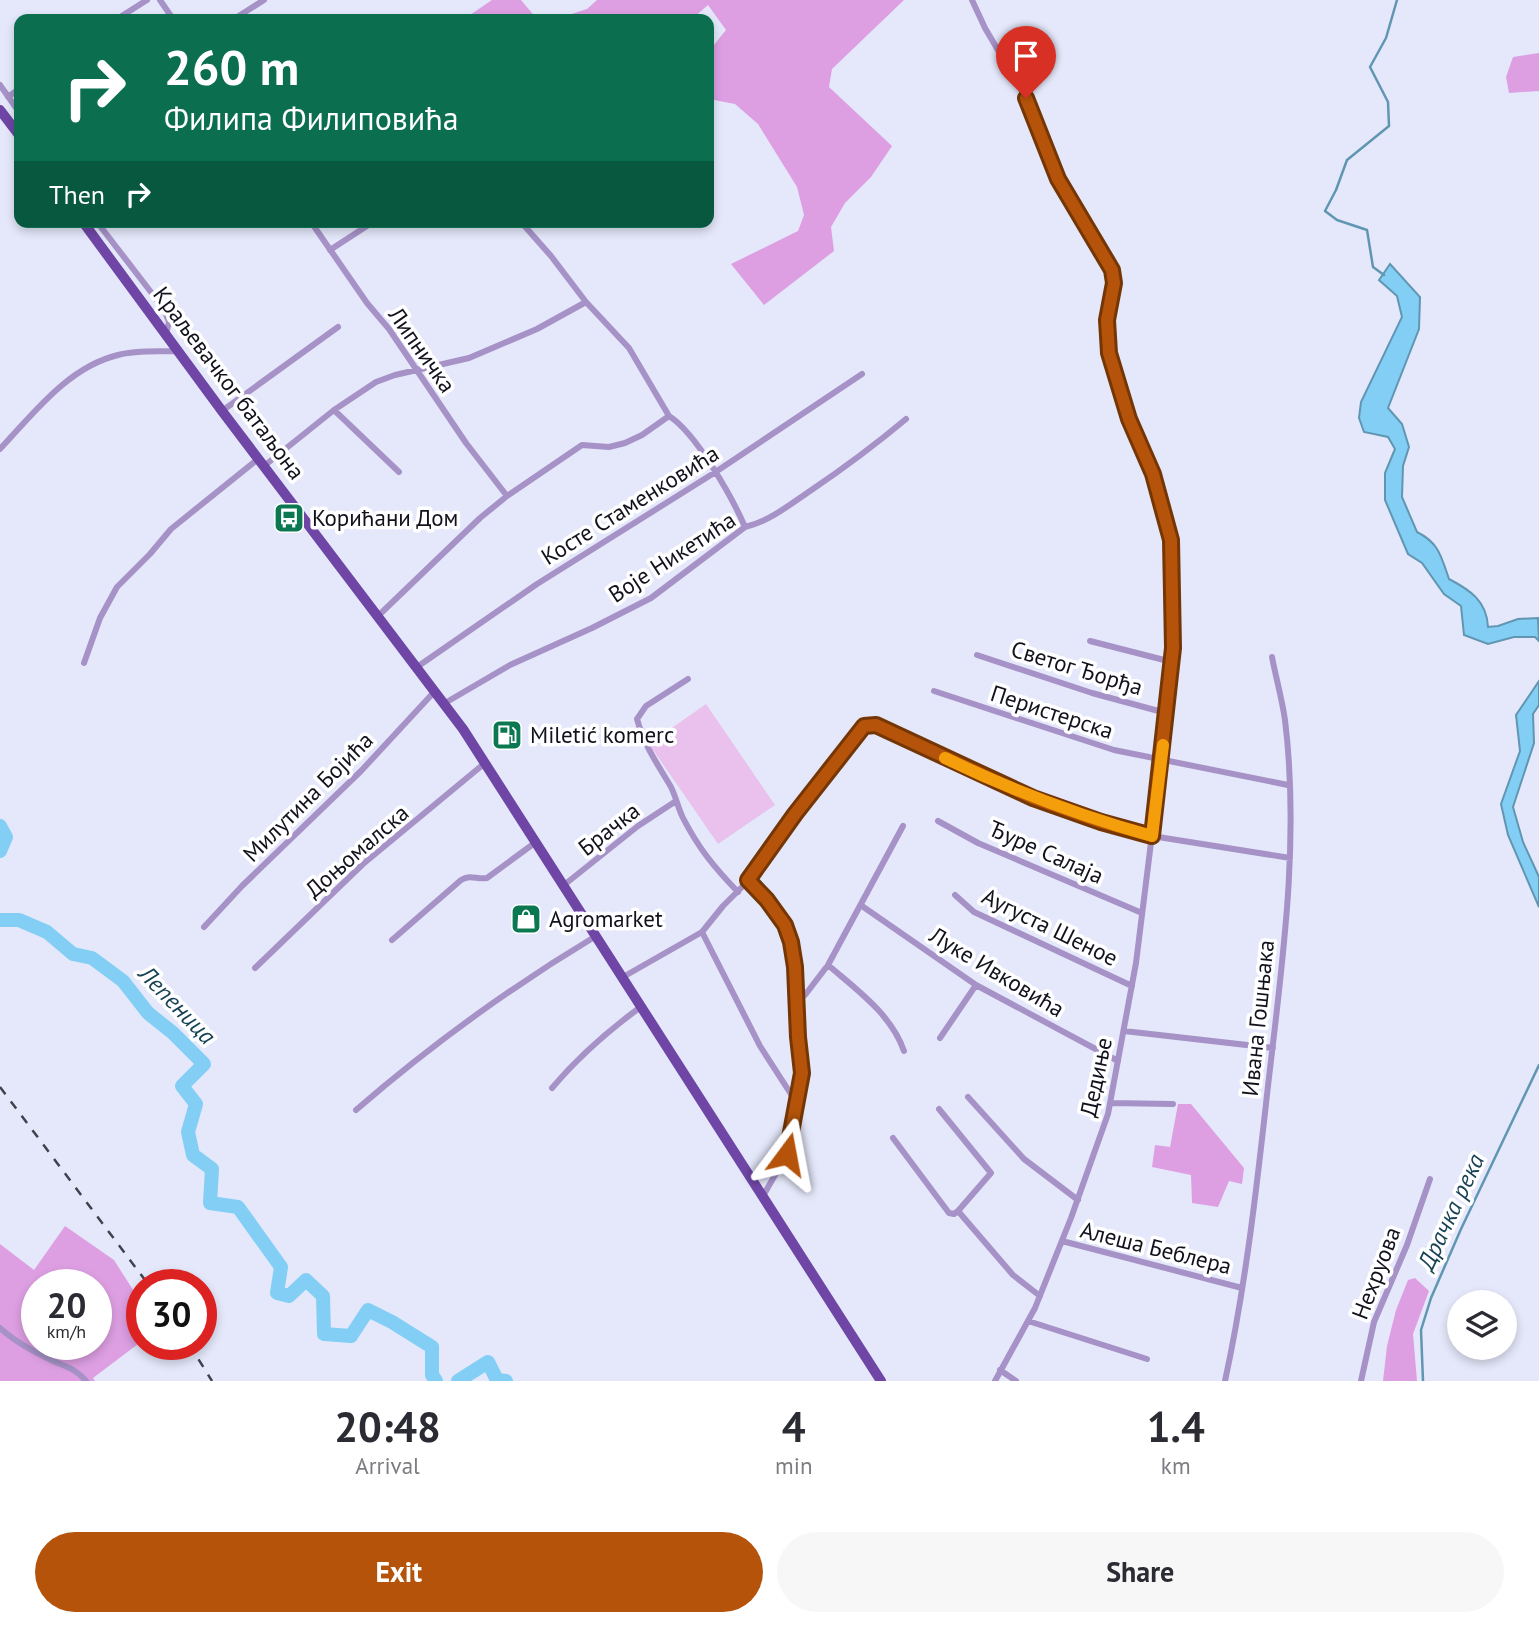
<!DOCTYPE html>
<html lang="en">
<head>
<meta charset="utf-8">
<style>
  :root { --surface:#fff; --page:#f7f7f7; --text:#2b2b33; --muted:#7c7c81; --accent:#b45309 }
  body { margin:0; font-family:"PT Sans",sans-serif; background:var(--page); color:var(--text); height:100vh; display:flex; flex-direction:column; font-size:26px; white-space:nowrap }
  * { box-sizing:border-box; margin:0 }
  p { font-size:23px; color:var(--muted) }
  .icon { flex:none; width:38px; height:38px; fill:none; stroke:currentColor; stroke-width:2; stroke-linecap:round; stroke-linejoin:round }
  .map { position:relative; height:1381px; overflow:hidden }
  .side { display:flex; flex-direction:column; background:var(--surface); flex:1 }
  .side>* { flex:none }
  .hud { position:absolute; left:14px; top:14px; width:700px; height:214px; border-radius:14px; box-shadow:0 4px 10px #0003; background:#0b6e4f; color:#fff; overflow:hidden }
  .buttons { position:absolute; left:1447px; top:1290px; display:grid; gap:14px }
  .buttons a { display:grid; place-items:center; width:70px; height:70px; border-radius:50%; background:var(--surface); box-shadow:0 4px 10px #0003; font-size:35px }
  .speed { position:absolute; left:21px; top:1269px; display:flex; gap:14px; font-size:35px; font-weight:700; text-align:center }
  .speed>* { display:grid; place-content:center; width:91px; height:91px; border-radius:50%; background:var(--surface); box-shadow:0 4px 10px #0003; line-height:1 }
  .speed small { font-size:18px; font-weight:400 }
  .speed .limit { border:10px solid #d22; background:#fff; color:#111 }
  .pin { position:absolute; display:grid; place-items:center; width:60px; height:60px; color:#fff; margin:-72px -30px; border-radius:50% 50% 50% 0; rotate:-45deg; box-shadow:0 0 7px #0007 }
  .pin .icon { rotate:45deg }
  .me { position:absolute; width:77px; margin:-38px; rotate:13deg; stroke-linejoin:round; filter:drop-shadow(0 0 5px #0008) }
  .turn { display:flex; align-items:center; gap:24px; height:147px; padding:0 35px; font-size:32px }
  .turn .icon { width:91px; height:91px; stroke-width:2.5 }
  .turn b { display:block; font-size:49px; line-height:60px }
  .then { display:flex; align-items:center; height:66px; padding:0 35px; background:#0003; gap:14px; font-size:26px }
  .eta { display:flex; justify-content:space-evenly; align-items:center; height:119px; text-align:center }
  .eta b { font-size:42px; font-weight:700; line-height:49px }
  .cta { display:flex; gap:14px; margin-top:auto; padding:14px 35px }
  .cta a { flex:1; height:80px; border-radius:42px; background:var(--accent); color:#fff; font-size:28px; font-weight:700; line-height:80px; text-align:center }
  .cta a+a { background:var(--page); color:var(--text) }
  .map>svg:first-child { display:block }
  .green { fill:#eac1ec }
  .forest { fill:#dd9fe2; fill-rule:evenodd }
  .water { fill:#83cef4; stroke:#6196b3; stroke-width:2 }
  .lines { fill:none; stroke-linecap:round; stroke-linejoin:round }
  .stream { stroke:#6196b3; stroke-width:2.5 }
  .river { stroke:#83cef4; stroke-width:14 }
  .minor { stroke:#a692c7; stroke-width:6 }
  .primary { stroke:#6f46a5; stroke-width:10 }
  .rail { stroke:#40424d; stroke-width:2.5; stroke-dasharray:9 9; stroke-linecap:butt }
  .route-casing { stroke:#753606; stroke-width:18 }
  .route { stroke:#b45309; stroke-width:12 }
  .slow { stroke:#f59e0b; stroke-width:12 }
  .labels { text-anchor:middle; stroke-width:7; stroke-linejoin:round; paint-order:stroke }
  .street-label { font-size:23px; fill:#11121c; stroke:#fff }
  .poi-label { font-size:23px; fill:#11121c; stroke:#fff; text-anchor:start }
  .water-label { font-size:24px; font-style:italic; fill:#184356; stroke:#fff }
</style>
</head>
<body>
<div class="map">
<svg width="1539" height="1381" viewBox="0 0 1539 1381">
  <rect width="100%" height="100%" fill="#e4e8fa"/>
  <path class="green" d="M706,704L775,805L718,844L649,744Z"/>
  <path class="forest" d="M492,0H521L537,19H464Z
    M597,0H904L832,69L829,87L892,146L871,177L845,203L831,227L834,251L764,305L731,264L798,231L804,215L797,187L758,124L735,104L709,99V51L726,30L708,5L692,19H556L587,9Z
    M1539,53V91L1509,93L1506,77L1513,57Z
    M1178,1104H1191L1244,1168L1242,1184L1229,1181L1218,1207L1192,1203L1191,1175L1152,1167L1155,1145L1170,1147Z
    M65,1226L114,1260L142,1304V1341L93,1378L95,1381H0V1244L34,1270ZM37,1284H96V1344H37Z
    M1415,1278L1429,1291L1413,1334L1417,1381H1383L1387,1346L1396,1310L1408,1280Z"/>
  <path class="water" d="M1390,264L1420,297L1419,329L1388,408L1402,424L1409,447L1403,466L1402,497L1417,532C1439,543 1441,556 1449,579C1470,590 1487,601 1488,627L1498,626L1518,619L1538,618L1539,641L1535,637H1514L1488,644L1464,635L1461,606L1444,594L1422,563L1408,554L1385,500V473L1395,449L1388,437L1364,432L1359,418L1361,402L1402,317L1397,296L1379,280Z
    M1539,681V705L1533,714L1534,743L1513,807L1523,842L1539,877V907L1508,835L1501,804L1520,751L1516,715Z"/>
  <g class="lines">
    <path class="stream" d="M1384,275L1373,267L1367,230L1337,220L1325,211L1336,190L1347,160L1389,126L1388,102L1370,67L1386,38L1397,0
      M1423,1381L1421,1330L1431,1298L1461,1229L1539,1065"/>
    <path class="river" d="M0,826L6,837L0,851
      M0,920H19L47,932L73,954L92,958L123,981L148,1013L173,1033L204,1064L182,1086L196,1104L188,1132L193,1155L212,1169L210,1203L238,1207L281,1267L277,1293L289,1296L306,1280L323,1296L324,1334L351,1336L368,1310L392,1322L432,1347V1375L436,1381
      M458,1381L488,1362L497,1380L506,1381"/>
    <path class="minor" d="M160,0L173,19
      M972,0L985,28L1026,98L1058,179L1112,270L1114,283L1106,320L1109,353L1129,419L1153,473L1171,540L1173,648L1163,746L1136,963L1108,1114L1071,1218L1035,1308L995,1381
      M117,19L147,0
      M234,19L264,0
      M0,85L19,112
      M8,97L19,89
      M97,222L164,309L169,322L166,334
      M311,222L367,303L389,329L466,443L507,496
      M521,222L551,256L586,302L629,348L669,416C696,433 732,497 745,527
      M330,250L373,222
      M334,410L399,472
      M222,411L338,327
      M0,449C33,414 68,367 118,355C137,350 158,352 178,351
      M264,466L334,410L376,382L395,375L469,358L537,329L586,302
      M378,616L480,518L507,496L582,445L609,447L625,443L642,435L669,416
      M1090,641L1172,662
      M977,655L1092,693L1166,713
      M84,663L100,618L117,587L150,554L171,529L258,459
      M417,667L537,584L714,473L862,374
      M688,679L646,706L637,719C644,745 658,765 671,787C676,797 678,808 683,818C699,849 714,867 738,892
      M934,691L1114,750L1288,785
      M445,703L510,665L592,628L651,598L745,527C770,521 789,505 810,491C844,468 875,445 906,419
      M938,821L978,843L1142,913
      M748,881C789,922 794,942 797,1000
      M564,885L638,826L676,801
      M955,895L974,912L1132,986
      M862,906L976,985L1118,1061
      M204,927L242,886L361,771L435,691
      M702,932L760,1046L798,1105
      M392,940L461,880C471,874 477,880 487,878L536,842
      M828,965C857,990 891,1014 904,1051
      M255,968L363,864L485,763
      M623,977L702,932L723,906L748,881L858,732L864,726L870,724L1033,798L1101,822L1152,836L1290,858
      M1124,1031L1273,1048
      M940,1038L976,985
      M552,1088C579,1056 609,1030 642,1006
      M968,1097L1024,1159L1078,1200
      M1110,1103L1173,1104
      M939,1109L991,1173L958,1211L1013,1275L1040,1296
      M356,1110C431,1045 511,987 596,936
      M893,1138L949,1213L954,1214L958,1211
      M763,1196L787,1154L798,1105L802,1073L798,1037L797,1000L805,995L828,965L903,826
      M1062,1241L1242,1288
      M1028,1321L1147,1359
      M0,1328C15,1342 34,1352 53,1361C67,1367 76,1369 86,1381
      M1000,1370L1016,1381
      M1225,1381C1246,1284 1257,1185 1268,1086C1282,965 1300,842 1285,720C1282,699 1276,678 1272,657
      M1361,1381L1374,1322L1407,1245L1430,1179"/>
    <path class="primary" d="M0,110L19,135
      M83,222L222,411L463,729L881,1381"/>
    <path class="rail" d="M0,1087L148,1284
      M189,1344L212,1381"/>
  </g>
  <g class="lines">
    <g class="route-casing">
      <path id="route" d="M787,1154L802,1073L798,1037L795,967L791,942L785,925L767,900L748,880L795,814L864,726L876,725L1033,798L1101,822L1152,836L1173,648L1171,540L1153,474L1129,419L1109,353L1107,320L1114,283L1112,270L1058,179L1026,98"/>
    </g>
    <use href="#route" class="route"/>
    <path class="slow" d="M945,758C1011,790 1080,816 1152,836L1163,745"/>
  </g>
  <defs>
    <g id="bus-square" transform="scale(1.575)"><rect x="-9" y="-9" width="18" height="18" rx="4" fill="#0b7852" stroke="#fff"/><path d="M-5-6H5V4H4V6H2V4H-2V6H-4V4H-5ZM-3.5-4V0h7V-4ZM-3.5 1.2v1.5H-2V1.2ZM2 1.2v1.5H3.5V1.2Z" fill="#fff"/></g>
    <g id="fuel-square" transform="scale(1.575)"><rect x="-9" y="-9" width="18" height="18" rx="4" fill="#0b7852" stroke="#fff"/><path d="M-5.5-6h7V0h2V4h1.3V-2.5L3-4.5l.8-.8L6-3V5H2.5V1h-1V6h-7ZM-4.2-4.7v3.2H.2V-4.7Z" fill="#fff"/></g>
    <g id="shop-square" transform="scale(1.575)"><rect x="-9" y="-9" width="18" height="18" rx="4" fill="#0b7852" stroke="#fff"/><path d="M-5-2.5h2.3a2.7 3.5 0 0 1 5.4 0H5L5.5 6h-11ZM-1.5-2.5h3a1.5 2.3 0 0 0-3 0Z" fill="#fff"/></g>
  </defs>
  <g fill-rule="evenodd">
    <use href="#bus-square" x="289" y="518"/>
    <use href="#fuel-square" x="507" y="735"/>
    <use href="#shop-square" x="526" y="919"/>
  </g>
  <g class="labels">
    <g class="street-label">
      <text transform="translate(422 350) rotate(55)" y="8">Липничка</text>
      <text transform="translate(229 383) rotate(53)" y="8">Краљевачког батаљона</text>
      <text transform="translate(630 505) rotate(-32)" y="8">Косте Стаменковића</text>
      <text transform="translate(672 557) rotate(-33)" y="8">Воје Никетића</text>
      <text transform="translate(1077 668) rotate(17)" y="8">Светог Ђорђа</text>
      <text transform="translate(1052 712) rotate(18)" y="8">Перистерска</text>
      <text transform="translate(308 797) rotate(-45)" y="8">Милутина Бојића</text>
      <text transform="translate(609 829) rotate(-38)" y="8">Брачка</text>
      <text transform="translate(357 851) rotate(-41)" y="8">Доњомалска</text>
      <text transform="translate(1046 852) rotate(24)" y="8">Ђуре Салаја</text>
      <text transform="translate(1050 927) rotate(26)" y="8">Аугуста Шеное</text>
      <text transform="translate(997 972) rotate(31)" y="8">Луке Ивковића</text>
      <text transform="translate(1258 1018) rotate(-84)" y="8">Ивана Гошњака</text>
      <text transform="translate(1096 1077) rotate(-78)" y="8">Дедиње</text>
      <text transform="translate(1156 1248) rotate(14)" y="8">Алеша Беблера</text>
      <text transform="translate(1376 1273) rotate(-69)" y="8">Нехруова</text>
    </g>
    <g class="poi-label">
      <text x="312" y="526">Корићани Дом</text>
      <text x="530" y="743">Miletić komerc</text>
      <text x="549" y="927">Agromarket</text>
    </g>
    <g class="water-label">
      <text transform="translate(177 1005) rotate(46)" y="8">Лепеница</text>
      <text transform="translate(1451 1212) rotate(-65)" y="8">Драчка река</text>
    </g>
  </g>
</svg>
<div class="buttons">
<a><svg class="icon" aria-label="layers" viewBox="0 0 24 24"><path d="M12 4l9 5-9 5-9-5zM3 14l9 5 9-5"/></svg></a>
</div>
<div class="speed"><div>20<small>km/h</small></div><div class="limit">30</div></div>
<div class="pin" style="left:1026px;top:98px;background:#d93025"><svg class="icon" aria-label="arrive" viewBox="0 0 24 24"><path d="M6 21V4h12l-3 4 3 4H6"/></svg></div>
<svg class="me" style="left:787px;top:1154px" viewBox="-20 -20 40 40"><path d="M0-17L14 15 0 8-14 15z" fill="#b45309" stroke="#fff" stroke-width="4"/></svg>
<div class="hud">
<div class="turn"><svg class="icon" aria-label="right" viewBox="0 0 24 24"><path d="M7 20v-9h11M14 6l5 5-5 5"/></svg><div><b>260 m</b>Филипа Филиповића</div></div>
<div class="then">Then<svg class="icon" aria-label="right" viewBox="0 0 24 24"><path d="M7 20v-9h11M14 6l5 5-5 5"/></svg></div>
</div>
</div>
<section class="side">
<div class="eta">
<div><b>20:48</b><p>Arrival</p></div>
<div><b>4</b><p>min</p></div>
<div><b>1.4</b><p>km</p></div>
</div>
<div class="cta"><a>Exit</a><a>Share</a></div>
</section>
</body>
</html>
